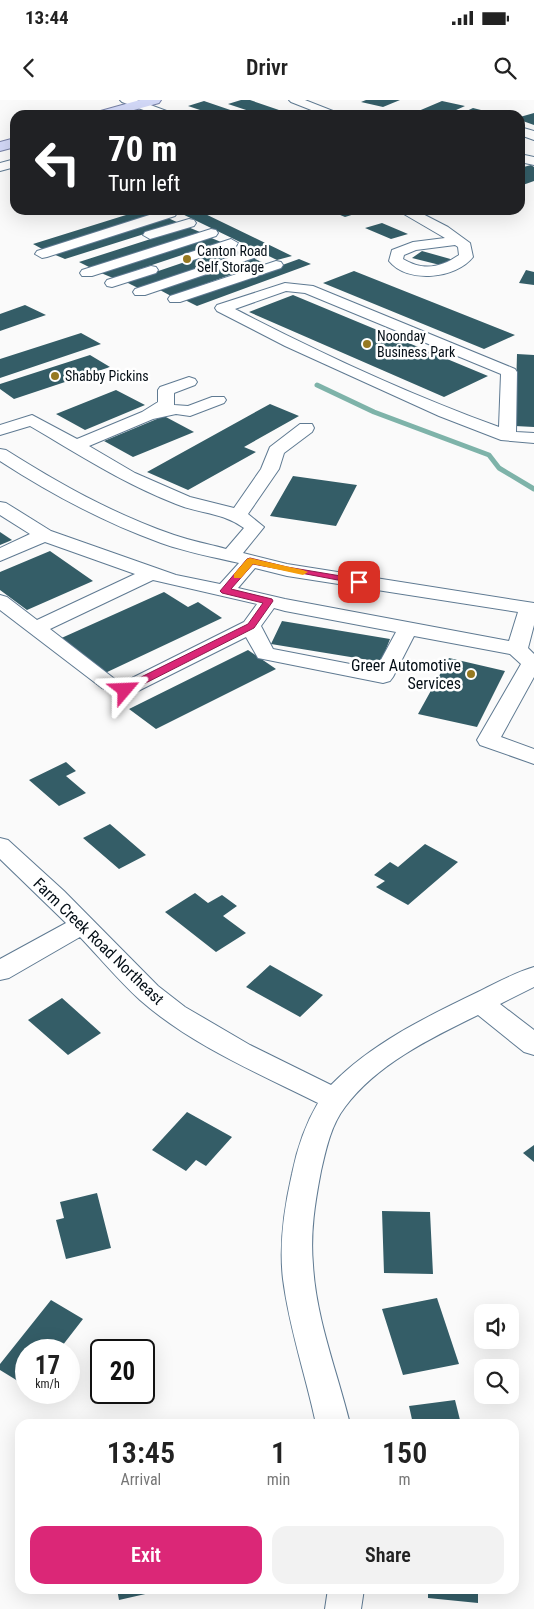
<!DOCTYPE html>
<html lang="en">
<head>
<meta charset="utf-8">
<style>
  :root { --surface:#fff; --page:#f2f2f2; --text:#222; --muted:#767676; --accent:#db2777 }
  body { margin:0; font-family:"Roboto Condensed",sans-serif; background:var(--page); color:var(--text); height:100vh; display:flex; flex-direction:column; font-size:19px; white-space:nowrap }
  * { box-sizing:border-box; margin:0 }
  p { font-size:16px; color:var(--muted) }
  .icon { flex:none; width:28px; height:28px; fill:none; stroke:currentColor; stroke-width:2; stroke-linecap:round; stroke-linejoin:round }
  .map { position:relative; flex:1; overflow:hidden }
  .panel { position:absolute; left:15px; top:1319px; width:504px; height:175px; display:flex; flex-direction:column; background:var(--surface); border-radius:15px; box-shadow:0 5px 20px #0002 }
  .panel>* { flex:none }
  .guide { position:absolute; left:10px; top:10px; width:515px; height:105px; border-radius:15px; box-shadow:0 5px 20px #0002; background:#202124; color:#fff; overflow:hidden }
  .tools { position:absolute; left:474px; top:1204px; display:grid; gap:10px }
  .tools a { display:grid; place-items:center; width:45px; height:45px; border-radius:10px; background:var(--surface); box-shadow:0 5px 20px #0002; font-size:25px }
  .speed { position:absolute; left:15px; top:1239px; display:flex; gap:10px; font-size:25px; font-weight:700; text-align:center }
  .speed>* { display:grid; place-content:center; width:65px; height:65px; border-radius:50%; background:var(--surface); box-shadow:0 5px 20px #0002; line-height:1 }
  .speed small { font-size:12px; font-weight:400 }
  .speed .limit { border:2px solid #111; border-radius:8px; background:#fff; color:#111 }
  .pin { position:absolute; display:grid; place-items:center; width:42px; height:42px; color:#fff; margin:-21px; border-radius:10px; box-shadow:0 2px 8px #0006 }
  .me { position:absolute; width:55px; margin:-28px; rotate:64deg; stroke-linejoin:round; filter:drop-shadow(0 0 4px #0008) }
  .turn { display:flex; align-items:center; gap:18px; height:105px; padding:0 15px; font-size:22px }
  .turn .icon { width:65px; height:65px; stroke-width:2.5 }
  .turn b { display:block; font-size:35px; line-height:42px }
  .eta { display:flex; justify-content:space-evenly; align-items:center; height:85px; text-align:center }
  .eta b { font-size:30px; font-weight:600; line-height:35px }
  .primary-button { display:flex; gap:10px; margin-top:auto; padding:10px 15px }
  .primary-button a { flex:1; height:58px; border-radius:15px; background:var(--accent); color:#fff; font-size:20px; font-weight:600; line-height:58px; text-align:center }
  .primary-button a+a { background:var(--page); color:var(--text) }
  .status { display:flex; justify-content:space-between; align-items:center; height:35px; padding:0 25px; background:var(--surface); direction:ltr }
  .status svg { height:14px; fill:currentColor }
  header { display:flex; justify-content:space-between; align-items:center; height:65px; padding:0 15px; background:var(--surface); font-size:22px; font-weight:600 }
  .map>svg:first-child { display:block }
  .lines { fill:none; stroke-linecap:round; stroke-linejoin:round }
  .stream { stroke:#7eb3a9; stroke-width:5 }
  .building { fill:#345d67 }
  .minor-casing { stroke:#5f7a92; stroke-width:2 }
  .major-casing { stroke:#7781a6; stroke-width:2 }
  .minor { fill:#fff; fill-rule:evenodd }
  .major { fill:#d3d9f8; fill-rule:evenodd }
  .route { fill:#db2777; stroke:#8e194d }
  .slow { fill:#f59e0b }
  .poi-dot { fill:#967921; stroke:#fff; stroke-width:2 }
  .labels { text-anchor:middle; stroke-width:5; stroke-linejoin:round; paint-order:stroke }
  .far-poi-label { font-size:14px; fill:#040e16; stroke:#fff; text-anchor:start }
  .poi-label { font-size:16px; fill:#040e16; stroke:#fff; text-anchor:end }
  .street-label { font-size:16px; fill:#040e16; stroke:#fff }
</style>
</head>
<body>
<div class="status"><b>13:44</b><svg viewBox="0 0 49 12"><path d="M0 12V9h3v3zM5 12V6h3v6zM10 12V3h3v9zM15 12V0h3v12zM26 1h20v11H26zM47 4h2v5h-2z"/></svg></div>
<header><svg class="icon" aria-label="back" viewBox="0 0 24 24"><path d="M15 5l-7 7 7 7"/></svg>Drivr<svg class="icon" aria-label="search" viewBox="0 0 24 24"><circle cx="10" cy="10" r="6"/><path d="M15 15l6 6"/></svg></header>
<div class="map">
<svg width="534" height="1509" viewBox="0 0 534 1509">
  <rect width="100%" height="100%" fill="#fafafa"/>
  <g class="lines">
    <path class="stream" d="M317,285L374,312L489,355L499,368L534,389"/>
  </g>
  <path class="building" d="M241,0H250L279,10L261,15L228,4Z
    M366,0H400L383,7L361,2Z
    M204,1L245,15H215L188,6Z
    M442,1L465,6L445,15H409Z
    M473,8L497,14V15H458Z
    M534,13V25L520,20V17Z
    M531,65L534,67V81L520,86V68Z
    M142,110H155L161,113L44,150L33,144Z
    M174,110H197L292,156L277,160Z
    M328,110H355L361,112L345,117Z
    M168,118L179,123L65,159L53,154Z
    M382,123L408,134L391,139L365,128Z
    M188,127L200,132L91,168L79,162Z
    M209,137L221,142L113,178L101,173Z
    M229,147L242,153L138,188L126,182Z
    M422,151L454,160L444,166L412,158Z
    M251,157L264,163L171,196L158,189Z
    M299,159L311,164L197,206L185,200Z
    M526,170L534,172V185L519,183Z
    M354,171L515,235L484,249L323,183Z
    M293,195L488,276L444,297L249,212Z
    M25,205L46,215L0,231V214Z
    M81,233L101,244L0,278V259Z
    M517,254L534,255V327L515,326Z
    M90,255L110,267L14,299L0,289V284Z
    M116,290L145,305L85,330L56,314Z
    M270,304L299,316L244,347L256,352L188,390L147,372Z
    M164,316L194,332L133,357L104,341Z
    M293,376L357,385L336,426L270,416Z
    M0,432L12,440L0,445Z
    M50,451L93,481L27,510L0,490V472Z
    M164,492L188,507L198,502L222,518L103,574L57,540Z
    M282,521L390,539L381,562L271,544Z
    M248,550L276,569L156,629L129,609Z
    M449,558L505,571L477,627L418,614Z
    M66,662L76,671L66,676L86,693L59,706L29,680Z
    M110,724L146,755L119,769L83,738Z
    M425,744L458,762L408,805L376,787L385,781L374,775L390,762L398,767Z
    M195,793L208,803L222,795L237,806L223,816L246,833L216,852L165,812Z
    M270,865L323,895L300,917L246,887Z
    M62,898L101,933L68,955L28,920Z
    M187,1012L232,1037L206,1066L196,1060L186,1071L152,1050Z
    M534,1045V1062L523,1053Z
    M97,1093L111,1148L66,1159L56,1120L64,1118L60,1102Z
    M382,1111L430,1112L433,1174L384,1173Z
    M437,1198L459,1264L403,1275L382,1209Z
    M51,1200L83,1219L59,1250H26V1286L0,1270V1264Z
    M455,1300L461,1324H413L409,1306Z
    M117,1489H163V1490L119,1500Z
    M428,1489H478V1503L428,1498Z"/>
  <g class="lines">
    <g class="minor-casing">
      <path id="minor" d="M120,0H137L172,13L174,15H157L122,2Z
        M289,0H305L338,13L340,15H324L291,2Z
        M520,27L534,31V40L520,35Z
        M520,54L534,57V65L520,62Z
        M15,59V67L0,71V63Z
        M165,110H174L177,113L175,116L47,157L42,158L35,154L37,151Z
        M397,110L417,111L448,127L470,143L473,157C456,179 407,184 389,161L392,150L413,142L445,138ZM455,145L458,147L459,155C440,168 423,171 403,159L404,155L416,150Z
        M189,119L194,120L196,123L194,126L150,139L143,135L145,132Z
        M211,129L216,130L218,133L216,136L92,176H82L80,173L82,170Z
        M231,139L238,143L236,146L190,161L183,157L185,154Z
        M252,150L259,154L257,157L145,195H135L133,192L135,189Z
        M276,161L281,162L283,165L281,168L180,202H170L168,199L170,196Z
        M151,166L156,167L158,170L156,173L112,187L107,186L105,183L107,180Z
        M285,183L313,186L515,269L517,272L516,332L534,333V343L501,340L439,316L285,246L217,211L215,208L217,205ZM286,191L305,193L501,274L499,327C408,294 320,253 235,209Z
        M189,277L195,279L197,282L195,285L174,293V305L188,306L212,297H224L226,300L224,303L190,316L176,314L153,319L89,346L135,373L190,397L234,408L261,369L270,347L300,324H312L314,328L312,332L284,353L279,369L248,414L264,427L243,453L287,464L534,503V525L528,548L534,554V577L501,637L534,649V664L480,645L477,640L521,564L510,554L414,536L393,577L390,581L383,583L258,558L246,537L132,594L125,596L102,588L0,510V495L7,497L37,520L135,474L45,442L0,461V448L30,434L0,415V402L6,403L51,431L176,475L220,484L239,463C213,457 186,452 161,443C103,422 51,394 0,361V349L6,350C60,384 113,414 174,435C191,441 209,444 226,449L244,428C222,412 200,414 176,404C124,384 78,354 30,326L0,335V325L32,315L77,339L142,312L158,302V290L160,287ZM255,468L287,476L518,512L509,541L285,499L238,488ZM153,480L257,504L244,522L124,582L116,580L50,529ZM274,508L285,511L396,532L376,569L273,549L261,526Z
        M0,738L8,740L64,791L158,886L185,907L250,945L331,985C372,943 426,917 478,892C496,883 514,873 534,867V887L500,904L534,930V955L524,952L478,915C431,938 377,964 345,1007C331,1025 326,1049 321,1071C315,1102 310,1133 313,1165C316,1219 337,1271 350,1324H316C306,1276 289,1228 283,1179C279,1144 284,1109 292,1074C297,1049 305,1025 318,1003C258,973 191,945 140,900C119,881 100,858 80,837L9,878L0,880V859L66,823L0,759Z
        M328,1489H364L361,1509H325Z"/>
    </g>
    <g class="major-casing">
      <path id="major" d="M140,0H161L159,3L116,15H95L97,12Z
        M15,38V47L0,51V42Z"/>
    </g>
    <use href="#minor" class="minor"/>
    <use href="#major" class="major"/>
  </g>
  <path class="route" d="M250,458L287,467L359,479L364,482L359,484L253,464L231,489L272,499L273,501L254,528L128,592H121V587L248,524L263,503L222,493L220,491L247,459Z"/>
  <path class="slow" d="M250,458L303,470L308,472L303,475L253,464L241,478H234V474L247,459Z"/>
  <g class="poi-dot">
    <circle cx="187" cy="159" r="5"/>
    <circle cx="367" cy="244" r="5"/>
    <circle cx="55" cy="276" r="5"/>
    <circle cx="471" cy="574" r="5"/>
  </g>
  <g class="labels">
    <g class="far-poi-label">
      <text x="197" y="156">Canton Road<tspan x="197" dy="16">Self Storage</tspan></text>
      <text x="377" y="241">Noonday<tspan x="377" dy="16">Business Park</tspan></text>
      <text x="65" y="281">Shabby Pickins</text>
    </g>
    <g class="poi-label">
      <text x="461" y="571">Greer Automotive<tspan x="461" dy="18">Services</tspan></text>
    </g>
    <g class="street-label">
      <text transform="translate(99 841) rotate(44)" y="6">Farm Creek Road Northeast</text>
    </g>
  </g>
</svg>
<div class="tools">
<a><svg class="icon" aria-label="sound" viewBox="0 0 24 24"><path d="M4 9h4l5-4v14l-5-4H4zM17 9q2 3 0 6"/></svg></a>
<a><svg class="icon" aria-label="search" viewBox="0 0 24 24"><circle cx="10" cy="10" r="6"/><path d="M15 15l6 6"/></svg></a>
</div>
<div class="speed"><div>17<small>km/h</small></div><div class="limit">20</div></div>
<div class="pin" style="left:359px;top:482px;background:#d93025"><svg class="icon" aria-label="arrive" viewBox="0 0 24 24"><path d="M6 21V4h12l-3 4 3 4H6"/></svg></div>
<svg class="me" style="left:125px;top:590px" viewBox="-20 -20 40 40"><path d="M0-17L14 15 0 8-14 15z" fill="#db2777" stroke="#fff" stroke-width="4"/></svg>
<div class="guide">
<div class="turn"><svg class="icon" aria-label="left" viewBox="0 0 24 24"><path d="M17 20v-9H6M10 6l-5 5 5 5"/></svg><div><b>70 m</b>Turn left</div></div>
</div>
<section class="panel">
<div class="eta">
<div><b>13:45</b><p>Arrival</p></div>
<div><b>1</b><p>min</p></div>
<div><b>150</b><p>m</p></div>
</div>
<div class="primary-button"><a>Exit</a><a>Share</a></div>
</section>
</div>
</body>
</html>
